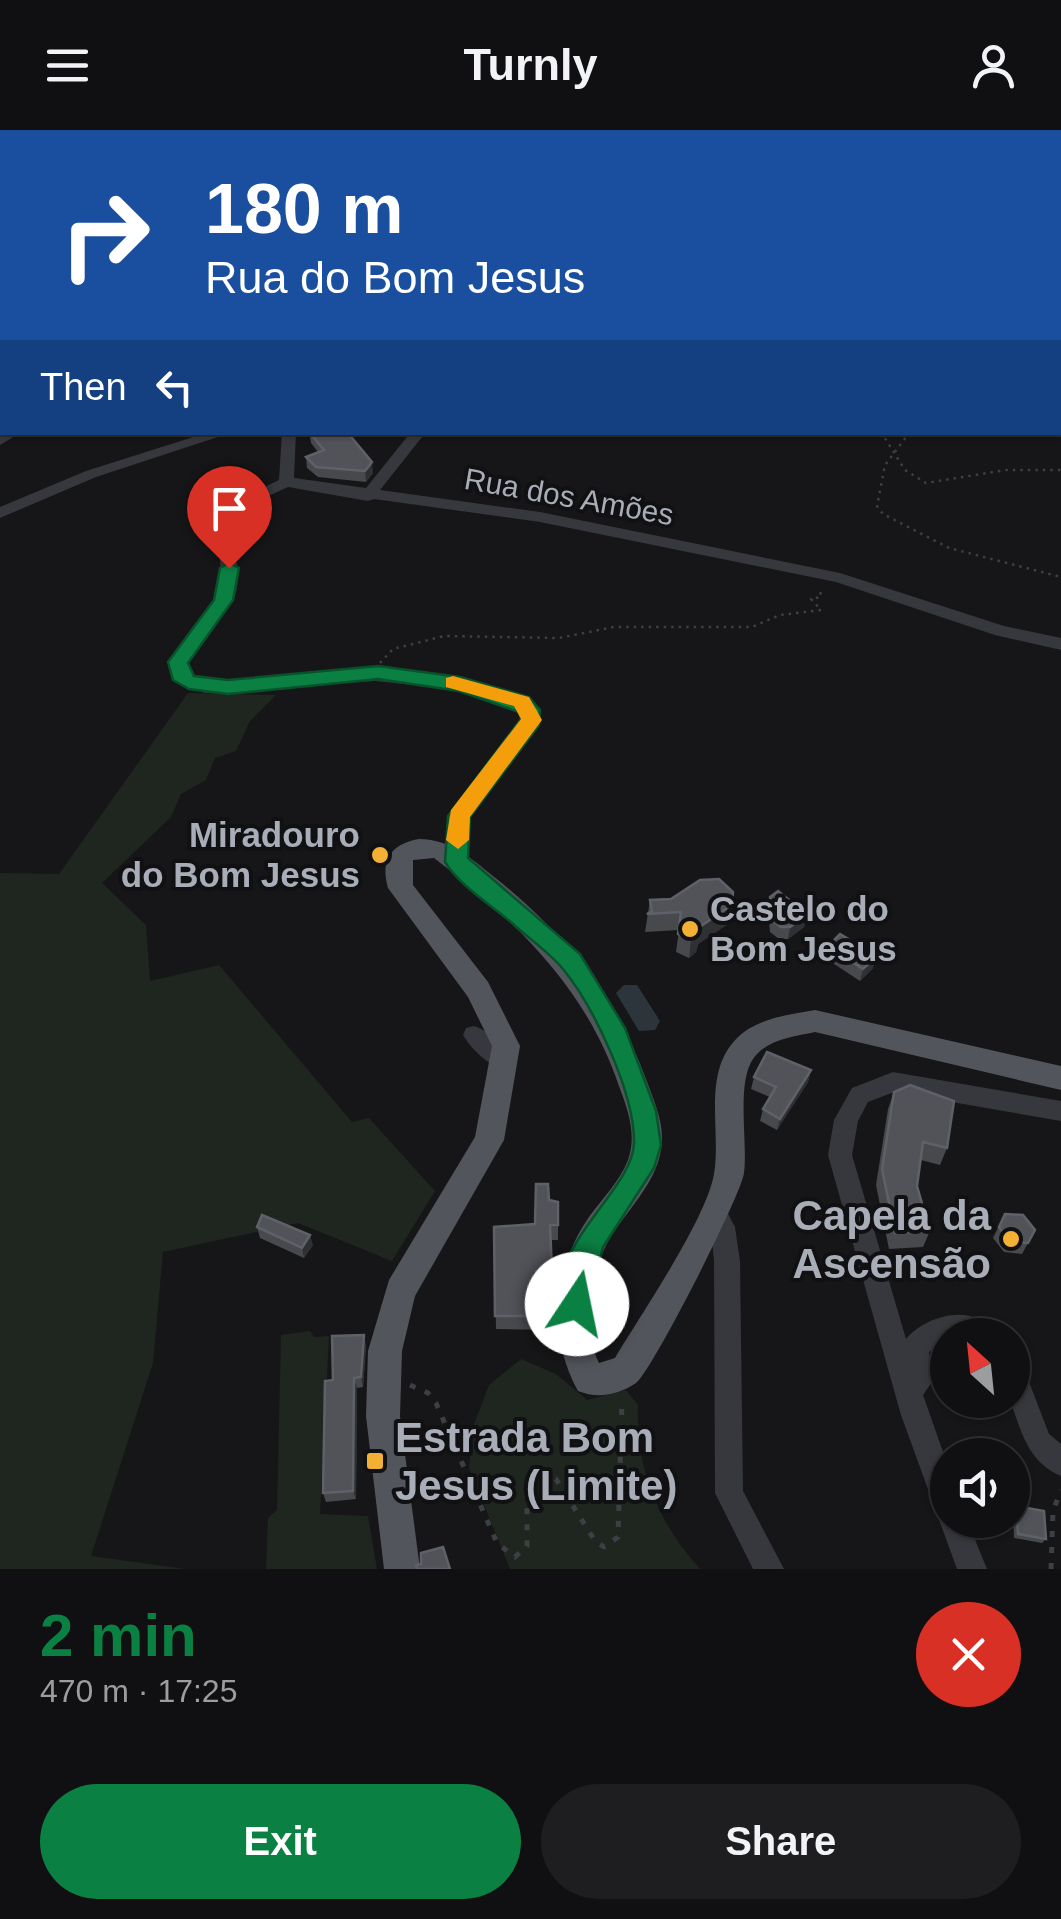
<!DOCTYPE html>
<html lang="en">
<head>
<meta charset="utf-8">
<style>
  :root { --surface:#101012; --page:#1e1e20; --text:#f1f3f6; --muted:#9c9d9f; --line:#303032; --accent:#0b8043 }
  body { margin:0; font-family:Arial,sans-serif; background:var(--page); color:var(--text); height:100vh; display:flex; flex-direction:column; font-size:38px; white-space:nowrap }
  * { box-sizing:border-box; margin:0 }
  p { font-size:32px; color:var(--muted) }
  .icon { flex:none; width:55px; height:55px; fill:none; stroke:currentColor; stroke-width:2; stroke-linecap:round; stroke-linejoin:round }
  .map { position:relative; height:1439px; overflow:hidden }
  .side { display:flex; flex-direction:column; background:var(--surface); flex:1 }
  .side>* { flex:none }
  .hud { position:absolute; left:0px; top:0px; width:1062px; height:305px; box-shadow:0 2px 8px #0004,0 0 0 2px var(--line); background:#1a4fa0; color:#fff; overflow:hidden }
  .needle { width:65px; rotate:333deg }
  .controls { position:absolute; left:930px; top:1188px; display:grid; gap:20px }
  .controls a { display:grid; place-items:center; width:100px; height:100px; border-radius:50%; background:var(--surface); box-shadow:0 2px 8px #0004,0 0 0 2px var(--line); font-size:50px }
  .pin { position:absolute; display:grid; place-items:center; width:85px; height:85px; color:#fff; margin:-102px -42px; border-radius:50% 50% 50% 0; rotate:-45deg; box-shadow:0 0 10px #0007 }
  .pin .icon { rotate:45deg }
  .me { position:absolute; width:110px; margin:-55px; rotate:11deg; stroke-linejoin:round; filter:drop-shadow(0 0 8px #0008) }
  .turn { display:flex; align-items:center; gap:35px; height:210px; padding:0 40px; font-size:45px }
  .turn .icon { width:130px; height:130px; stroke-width:2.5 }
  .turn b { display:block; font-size:70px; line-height:85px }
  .then { display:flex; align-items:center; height:95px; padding:0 40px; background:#0003; gap:20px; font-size:38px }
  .round { display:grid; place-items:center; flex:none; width:105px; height:105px; border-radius:52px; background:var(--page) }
  .overview { display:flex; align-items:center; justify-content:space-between; height:170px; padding:0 40px }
  h1 { font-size:60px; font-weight:600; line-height:75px; color:var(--accent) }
  .primary-button { display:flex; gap:20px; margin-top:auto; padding:20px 40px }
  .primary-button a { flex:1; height:115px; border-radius:60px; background:var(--accent); color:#fff; font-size:40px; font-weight:600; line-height:115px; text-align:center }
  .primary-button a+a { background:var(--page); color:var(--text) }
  header { display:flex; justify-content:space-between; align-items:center; height:130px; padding:0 40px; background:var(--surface); font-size:45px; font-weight:600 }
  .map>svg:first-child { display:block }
  .green { fill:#1e261f }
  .water { fill:#2c353c }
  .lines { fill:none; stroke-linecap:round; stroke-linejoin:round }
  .path-far1 { stroke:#3d3f44; stroke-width:2.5; stroke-dasharray:2.5 5; stroke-linecap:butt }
  .path { stroke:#3d3f44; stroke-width:5; stroke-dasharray:6 10; stroke-linecap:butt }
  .minor { fill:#37383d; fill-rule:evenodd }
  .major { fill:#53555c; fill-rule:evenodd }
  .wall { fill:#47494d }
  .shaded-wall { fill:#2f3033 }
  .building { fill:#525359; stroke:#5f6168; stroke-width:2.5 }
  .route { fill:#0b8043; stroke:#07532c; stroke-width:2.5 }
  .slow { fill:#f59e0b }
  .poi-dot { fill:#f2b134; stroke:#111113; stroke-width:4 }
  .labels { text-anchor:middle; stroke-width:8; stroke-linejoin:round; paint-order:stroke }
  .far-street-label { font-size:30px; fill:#a8adb8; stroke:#111113 }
  .poi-label { font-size:35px; font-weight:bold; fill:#a8adb8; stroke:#111113; text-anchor:end }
  .near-poi-label { font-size:42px; font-weight:bold; fill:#a8adb8; stroke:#111113; text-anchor:end }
</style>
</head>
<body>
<header><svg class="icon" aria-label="menu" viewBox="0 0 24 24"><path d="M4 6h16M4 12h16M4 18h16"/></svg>Turnly<svg class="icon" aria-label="person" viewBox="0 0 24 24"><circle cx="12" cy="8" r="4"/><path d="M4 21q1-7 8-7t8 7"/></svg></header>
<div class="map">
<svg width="1061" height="1439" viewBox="0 0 1061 1439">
  <rect width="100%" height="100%" fill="#161618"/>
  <path class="green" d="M188,563L276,565L250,591L236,621L215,628L206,650L181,664L171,687L102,753L146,795L150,851L219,835L352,992L369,988L435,1061L392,1131L298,1093L163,1122L153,1233L91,1426L186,1439H0V743L59,744Z
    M310,1201L314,1207L329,1206L320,1384L368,1386L377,1439H266L268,1388L277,1380L281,1205Z
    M521,1229L556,1244L587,1270L626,1260L638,1275C636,1338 657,1391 700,1439H510L469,1338L474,1294L489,1255Z"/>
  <path class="water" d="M624,855H637L660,891L655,900L639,901L616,863Z"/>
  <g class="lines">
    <path class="path-far1" d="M881,302L905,340L926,353L1006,340H1061
      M910,302L885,335L877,376L883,384L949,418L1061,447
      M380,533L393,519L444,506L559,508L614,497H752L780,485L821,480L811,469L821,467L820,459"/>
    <path class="path" d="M410,1255L428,1263L436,1273L497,1413L515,1427L527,1416V1354L539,1343L556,1349L595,1411L604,1417L618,1407L622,1269
      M1051,1439L1053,1381L1061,1360"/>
    <path class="minor" d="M105,0H116L117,2H106Z
      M729,0H742L743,2H731Z
      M757,0H774L775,2H759Z
      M992,0H1004L1005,2H994Z
      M1060,28H1061V34H1060Z
      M4,302H22L0,315V305Z
      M209,302H233L96,347L0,388V377L86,341Z
      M282,302H296L294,348L366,358L411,302H426L380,360L540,382L840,443L1004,496L1061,508V520L995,505L836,452L540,392L374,369L368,371L288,357L249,375L233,391C231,415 242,439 236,462C227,494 188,507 189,542L207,551H228L341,540L409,541L482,554L528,568L540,590L469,686L467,731L464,736H450L447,731L449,685L522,589L515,576L444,558L375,551L204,563L171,545C171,507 209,496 219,463C225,439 215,414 217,390L239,369L279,350Z
      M474,896C489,901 508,917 515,931L512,938C494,943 472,920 463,905L466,898Z
      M893,942L1061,971V991L894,962L868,972L858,991L852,1025L906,1209C924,1186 977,1170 992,1205H948V1211L929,1222L932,1252L923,1265L948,1336V1390H967L987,1439H957L901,1285L828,1025L834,990L852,958Z
      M715,1073L724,1076L735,1097L740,1131L743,1361L784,1439H753L715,1363L714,1131L711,1100L703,1084L706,1076Z
      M1012,1227L1021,1231L1049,1304L1061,1314V1346C1028,1332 1021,1301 1010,1270H1012Z"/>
    <path class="major" d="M419,709C452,709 474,731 498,750C566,805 616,868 646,949C653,968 662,988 662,1008C662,1054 620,1083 603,1122C593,1142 590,1167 590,1189C590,1204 592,1219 599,1233L615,1228C641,1184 706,1090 714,1044C721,1003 704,950 731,915C750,889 786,885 815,880L1061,936V960L815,902C793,907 767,909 753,929C736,954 748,1013 744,1043C741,1066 651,1243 636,1253C618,1265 598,1269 578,1261C547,1205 553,1139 589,1087C602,1069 620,1051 628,1030C637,1005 628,980 619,956C585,856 516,791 434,728L413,730V755L488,852L520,916L504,1010L415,1166L402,1221L400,1286L420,1439H384L366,1286L368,1221L389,1150L475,1007L492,916L468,867L388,758C380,730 391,714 419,709Z"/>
  </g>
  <path class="wall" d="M309,302L373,343L366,352L318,347L307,338L306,327L318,322L311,313Z
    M770,767L807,784L804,797L788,809H779L770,802L768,780Z
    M650,770L729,793L698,814L696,822L689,828L676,822L679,800L645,802Z
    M828,816L873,838L860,851L825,828Z
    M811,940L808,952L777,1000L760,991L763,979L770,967L751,959L754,947Z
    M894,962L947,1018L940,1035L921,1030L917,1056L930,1101L923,1117L889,1119L876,1055L888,979Z
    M549,1070L558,1072V1110H551L554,1200L496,1199L494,1097L535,1094Z
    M1005,1084L1035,1100L1022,1124L1004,1122L993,1108Z
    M257,1097L313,1115L304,1128L260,1108Z
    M366,1215L363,1257L357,1258L356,1369L326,1372L323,1363L333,1250Z
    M1016,1376L1046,1409L1042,1413L1014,1408L1013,1381Z"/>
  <path class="shaded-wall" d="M372,332L373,343L366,352L365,341Z
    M732,775L729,793L698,814L696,822L689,828L691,810L698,798Z
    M807,784L804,797L788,809L790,797Z
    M877,826L873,838L860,851L863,839Z
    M811,940L808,952L777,1000L780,989Z
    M310,1105L313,1115L304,1128L302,1118Z
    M364,1205L366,1215L363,1257L361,1247Z
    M354,1248L357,1258L356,1369L353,1361Z"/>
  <path class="building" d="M1060,35H1061L1060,70Z
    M309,302H347L372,332L365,341L316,337L306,327L324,320Z
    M719,749L733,762L732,775L698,798L699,804L691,810L678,804L681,782L647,784L652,781L650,770L671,769L700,750Z
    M778,761L807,784L790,797H781L772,790L770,767Z
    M840,804L877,826L863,839L828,816Z
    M767,922L811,940L780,989L763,979L776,957L754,947Z
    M910,955L954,971L947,1018L923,1012L917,1056L930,1101L895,1103L882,1039L894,962Z
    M536,1054H548L549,1070L558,1072V1095H550L554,1186H495L494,1097L535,1094Z
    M1005,1084L1023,1085L1035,1100L1028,1113L1010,1112L999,1097Z
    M262,1085L310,1105L302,1118L257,1097Z
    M364,1205L361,1247L354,1248L353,1361L323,1363L325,1251L333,1250L332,1206Z
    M1016,1376L1044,1381L1046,1409L1018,1404Z
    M443,1417L450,1439H417L416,1435L421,1434V1423Z"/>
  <path class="route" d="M229,433L239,438L233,470L188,533L194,546L228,550L378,536L460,547L529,567L540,580L539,595L470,687L468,728L580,824L625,898L656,981L661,1015L654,1038L603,1117L587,1184L577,1188L566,1184C539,1119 633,1062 634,1013C635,964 594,877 563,839C549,822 528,808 512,793C491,775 459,755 445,732L448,686L521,589L519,582L459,561L378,549L228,564L189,559L173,550L168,532L214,470L220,438Z"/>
  <path class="slow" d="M453,546L529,567L542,590L470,687L469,710L458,719L446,710L451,680L521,589L514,576L446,557V548Z"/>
  <g class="poi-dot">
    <circle cx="380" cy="725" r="10"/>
    <circle cx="690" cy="799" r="10"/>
    <circle cx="1011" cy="1109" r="10"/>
    <rect x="365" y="1321" width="20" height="20" rx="5"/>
  </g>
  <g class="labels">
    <g class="far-street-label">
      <text transform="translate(569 367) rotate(10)" y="10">Rua dos Amões</text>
    </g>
    <g class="poi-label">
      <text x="360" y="717">Miradouro<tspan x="360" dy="40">do Bom Jesus</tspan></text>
      <text x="710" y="791" text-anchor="start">Castelo do<tspan x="710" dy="40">Bom Jesus</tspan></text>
    </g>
    <g class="near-poi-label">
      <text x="991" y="1100">Capela da<tspan x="991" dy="48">Ascensão</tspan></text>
      <text x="395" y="1322" text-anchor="start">Estrada Bom<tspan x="395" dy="48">Jesus (Limite)</tspan></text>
    </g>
  </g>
</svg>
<div class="controls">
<a><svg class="needle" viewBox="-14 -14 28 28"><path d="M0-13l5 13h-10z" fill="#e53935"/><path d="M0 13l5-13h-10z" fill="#9c9d9f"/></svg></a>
<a><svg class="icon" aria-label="sound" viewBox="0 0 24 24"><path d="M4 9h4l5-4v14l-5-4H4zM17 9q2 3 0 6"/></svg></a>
</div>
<div class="pin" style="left:229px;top:438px;background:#d93025"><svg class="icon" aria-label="arrive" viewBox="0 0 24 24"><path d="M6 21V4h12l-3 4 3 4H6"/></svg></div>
<svg class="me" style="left:577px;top:1174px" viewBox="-20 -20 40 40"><circle r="19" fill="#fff"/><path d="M0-13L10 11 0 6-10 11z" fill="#0b8043"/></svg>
<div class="hud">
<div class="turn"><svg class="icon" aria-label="right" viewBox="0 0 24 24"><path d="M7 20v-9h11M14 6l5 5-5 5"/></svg><div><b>180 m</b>Rua do Bom Jesus</div></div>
<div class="then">Then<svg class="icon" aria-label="left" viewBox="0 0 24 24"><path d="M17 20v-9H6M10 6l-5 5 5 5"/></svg></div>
</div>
</div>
<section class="side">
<div class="overview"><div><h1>2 min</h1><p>470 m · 17:25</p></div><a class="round" style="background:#d93025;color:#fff"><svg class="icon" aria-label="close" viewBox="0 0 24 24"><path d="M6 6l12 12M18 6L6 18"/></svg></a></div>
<div class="primary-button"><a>Exit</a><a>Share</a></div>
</section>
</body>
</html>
